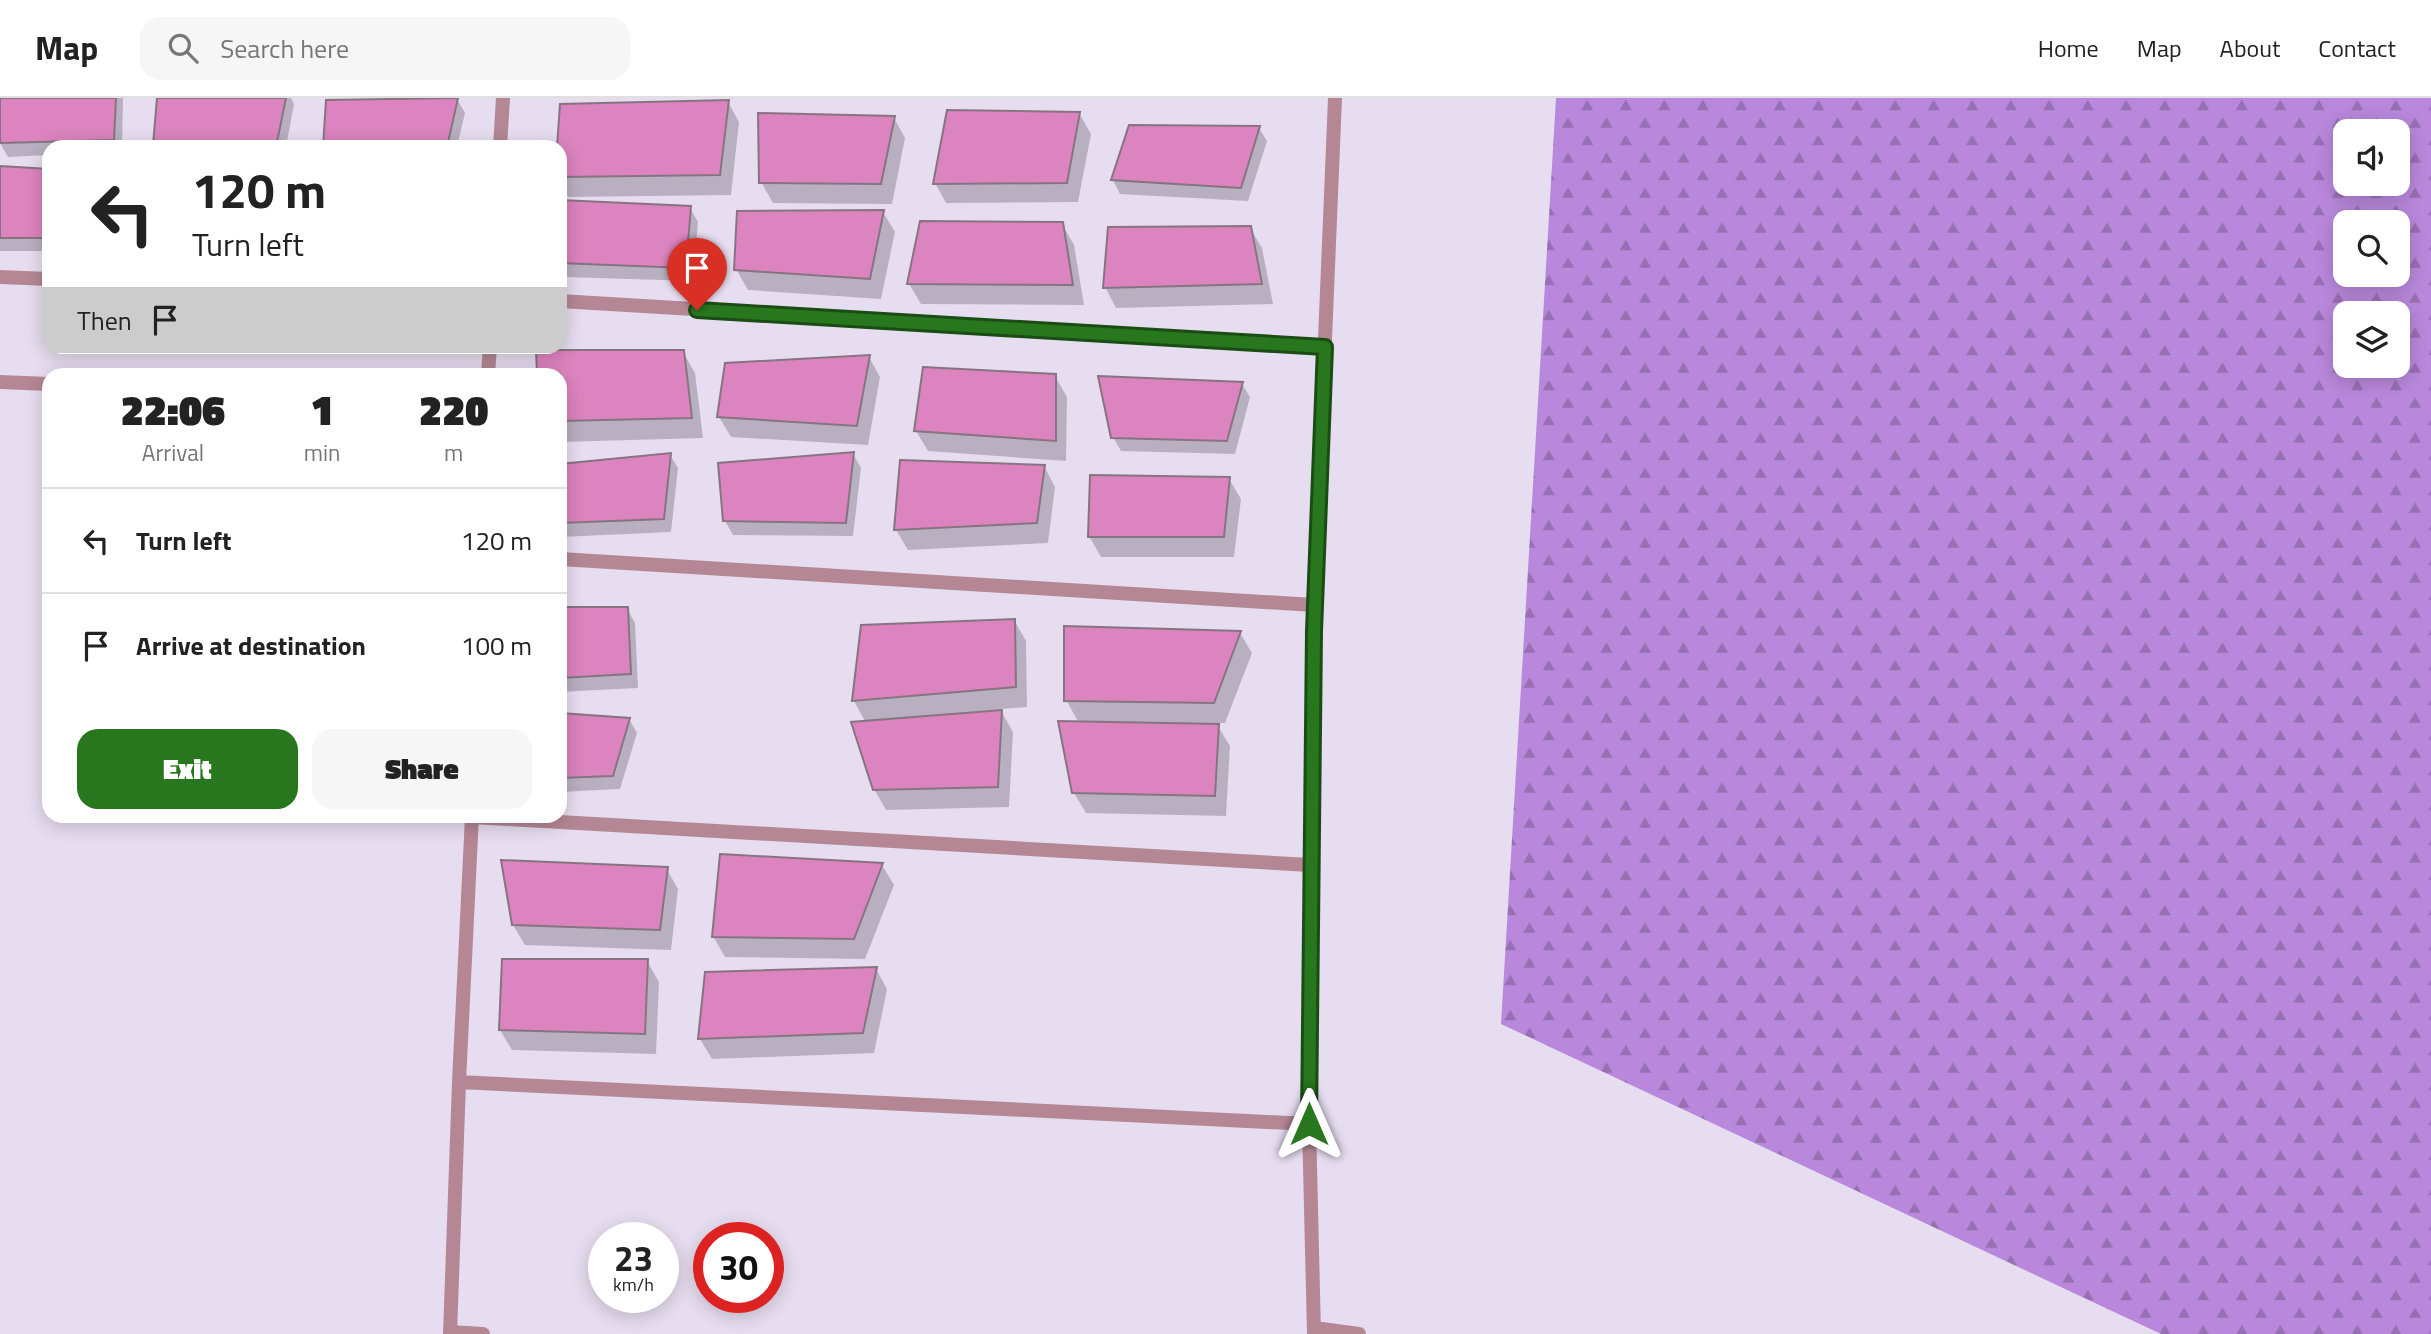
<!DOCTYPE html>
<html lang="en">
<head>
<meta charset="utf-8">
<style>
  :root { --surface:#fff; --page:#f6f6f6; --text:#222; --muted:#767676; --line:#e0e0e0; --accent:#28761e }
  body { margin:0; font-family:"Titillium Web",sans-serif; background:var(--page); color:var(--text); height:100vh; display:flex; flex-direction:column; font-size:26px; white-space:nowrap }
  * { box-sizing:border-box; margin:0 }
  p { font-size:23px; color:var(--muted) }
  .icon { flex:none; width:38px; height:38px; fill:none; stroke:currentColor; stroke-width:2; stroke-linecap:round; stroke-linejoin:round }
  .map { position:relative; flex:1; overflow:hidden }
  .details { position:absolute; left:42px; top:270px; width:525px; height:455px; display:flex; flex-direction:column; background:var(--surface); border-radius:21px; box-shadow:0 4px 18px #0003 }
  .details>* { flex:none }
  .banner { position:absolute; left:42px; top:42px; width:525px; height:214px; border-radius:21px; box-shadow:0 4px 18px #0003; background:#fff; color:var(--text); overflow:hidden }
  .buttons { position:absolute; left:2333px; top:21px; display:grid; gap:14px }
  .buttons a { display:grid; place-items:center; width:77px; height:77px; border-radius:14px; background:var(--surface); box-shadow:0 4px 18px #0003; font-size:35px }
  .speed { position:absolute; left:588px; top:1124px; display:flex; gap:14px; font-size:35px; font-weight:700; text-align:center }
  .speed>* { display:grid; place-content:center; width:91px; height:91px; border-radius:50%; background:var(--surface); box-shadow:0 4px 18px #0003; line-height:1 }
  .speed small { font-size:18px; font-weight:400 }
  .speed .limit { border:10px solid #d22; background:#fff; color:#111 }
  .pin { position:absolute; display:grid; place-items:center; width:60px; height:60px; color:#fff; margin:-72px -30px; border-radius:50% 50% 50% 0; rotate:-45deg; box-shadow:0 0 7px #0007 }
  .pin .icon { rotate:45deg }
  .me { position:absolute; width:77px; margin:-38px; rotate:0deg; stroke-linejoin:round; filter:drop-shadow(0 0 5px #0008) }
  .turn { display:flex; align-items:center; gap:24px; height:147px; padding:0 35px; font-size:32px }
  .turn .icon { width:91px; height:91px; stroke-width:2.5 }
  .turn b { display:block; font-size:49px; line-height:60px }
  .then { display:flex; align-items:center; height:66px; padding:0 35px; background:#0003; gap:14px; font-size:26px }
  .eta { display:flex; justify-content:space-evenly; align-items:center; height:119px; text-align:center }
  .eta b { font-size:42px; font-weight:800; line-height:49px }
  .action { display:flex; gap:14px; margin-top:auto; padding:14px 35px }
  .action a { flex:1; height:80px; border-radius:21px; background:var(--accent); color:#fff; font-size:28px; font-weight:800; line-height:80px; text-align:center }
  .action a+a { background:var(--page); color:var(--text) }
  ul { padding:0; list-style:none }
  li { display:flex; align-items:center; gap:21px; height:105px; padding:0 35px; border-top:2px solid var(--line) }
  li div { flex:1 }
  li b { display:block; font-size:26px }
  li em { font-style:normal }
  header { display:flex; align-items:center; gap:42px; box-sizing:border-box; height:98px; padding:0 35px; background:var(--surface); border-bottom:2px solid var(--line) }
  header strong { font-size:33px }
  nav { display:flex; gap:38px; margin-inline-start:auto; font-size:24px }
  .search { width:490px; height:63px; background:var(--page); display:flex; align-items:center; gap:18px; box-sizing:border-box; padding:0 24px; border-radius:21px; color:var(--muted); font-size:26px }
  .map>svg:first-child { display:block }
  .forest { fill:url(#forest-firs); fill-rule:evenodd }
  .shadow { fill:#0003 }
  .building { fill:#dc84bf; stroke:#877480; stroke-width:2 }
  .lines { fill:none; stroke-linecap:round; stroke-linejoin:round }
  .street { stroke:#b58794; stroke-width:14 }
  .route-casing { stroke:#1a4d14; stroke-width:18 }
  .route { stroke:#28761e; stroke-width:12 }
</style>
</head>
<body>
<header>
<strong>Map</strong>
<div class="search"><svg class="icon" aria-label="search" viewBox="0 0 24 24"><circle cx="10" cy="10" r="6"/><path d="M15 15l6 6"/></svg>Search here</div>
<nav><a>Home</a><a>Map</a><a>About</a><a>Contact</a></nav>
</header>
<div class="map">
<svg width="2431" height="1236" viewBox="0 0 2431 1236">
  <defs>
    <pattern id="forest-firs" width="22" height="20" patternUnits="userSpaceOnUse" patternTransform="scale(1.75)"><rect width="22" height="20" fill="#b988dc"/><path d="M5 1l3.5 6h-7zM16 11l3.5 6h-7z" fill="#9770b3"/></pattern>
  </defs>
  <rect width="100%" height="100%" fill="#e7ddf0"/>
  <path class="forest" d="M1556,0H2431V1236H2161L1501,926ZM2345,33H2398V86H2345ZM2345,124H2398V177H2345ZM2345,215H2398V268H2345Z"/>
  <path class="shadow" d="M0,0H123L122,49H49V57L8,59L0,45Z
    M159,0H291L294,6L286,49H156Z
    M457,1L465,15L457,49H325Z
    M728,4L739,24L731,97L568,99L560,84L559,49Z
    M1079,15L1091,36L1078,104L946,105L935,85Z
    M894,20L905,40L892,106L773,105L761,84Z
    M1259,30L1267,43L1248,103L1120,96L1113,82Z
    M0,69L49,73V153H0Z
    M560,103L690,110L698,124L693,183L565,179L560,170Z
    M883,114L895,134L881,201L748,192L736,171Z
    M1062,126L1074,147L1084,207L921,206L909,186Z
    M1250,130L1262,150L1273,206L1116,210L1105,189Z
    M538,254H683L695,275L703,340L560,344V276H539Z
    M869,259L880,279L868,347L731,339L719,319Z
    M1055,278L1067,299L1066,363L928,353L916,333Z
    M1242,286L1250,299L1235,356L1121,353L1113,339Z
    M853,356L861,370L853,438L733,437L725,423Z
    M670,357L678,370L671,434L560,439V367Z
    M1044,368L1055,389L1048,445L908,452L896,432Z
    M1229,381L1241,401L1234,459H1101L1089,438Z
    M560,510L627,511L635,525L638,590L560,594Z
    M1014,522L1026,543L1027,609L1000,611L1013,634L1009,709L886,712L874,691L866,625L854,603Z
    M1240,535L1252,555L1225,625H1216L1230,648L1226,718L1086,715L1074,695L1079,625L1066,602Z
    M560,617L629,621L637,635L620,691L560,694Z
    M722,758L882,767L894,787L865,861L725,859L713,838Z
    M666,770L678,791L671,852L525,847L513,827Z
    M647,863L659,884L656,956L512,952L500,932Z
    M876,871L887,891L874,955L712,961L700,941Z"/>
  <path class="building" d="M0,0H116L114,42L0,45Z
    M157,0H286L276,49L153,47Z
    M458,0L447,49H323L326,2Z
    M729,2L720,77L560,79V49H557L560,6Z
    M947,12L1080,14L1067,85L933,86Z
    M758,15L895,18L881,86L759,85Z
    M1129,27L1260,28L1241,90L1111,82Z
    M0,68L49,71V140H0Z
    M560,102L691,108L686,170L560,165Z
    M884,112L870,181L734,172L737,113Z
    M920,123L1063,124L1073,187L907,186Z
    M1251,128L1262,186L1103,190L1108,129Z
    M536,252H684L692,320L560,323V276H537Z
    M870,257L857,328L717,319L725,265Z
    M923,269L1056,276V343L914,333Z
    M1098,278L1243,284L1227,343L1111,340Z
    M854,354L846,425L723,423L718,365Z
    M671,355L664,421L560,425V366Z
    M900,362L1045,367L1037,425L894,432Z
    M1090,377L1230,379L1224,439H1088Z
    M560,509H628L631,576L560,580Z
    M1015,521L1016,589L852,603L861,527Z
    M1064,528L1241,533L1214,605L1064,603Z
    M1002,612L998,689L873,692L851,624Z
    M560,615L630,620L613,678L560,680Z
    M1058,623L1219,626L1215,698L1072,695Z
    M720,756L883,765L854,841L712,839Z
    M501,762L668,769L660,832L512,827Z
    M502,861H648L645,936L499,932Z
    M877,869L863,935L698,941L705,874Z"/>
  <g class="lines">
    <path class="street" d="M500,49L503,0
      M0,179L49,181
      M560,203L1325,249
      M488,276L490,248
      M0,284L49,286
      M560,461L1314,507
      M472,719L1310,767
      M459,984L1309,1026
      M1314,1230L1359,1236
      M450,1234L483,1236
      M450,1236L459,984L472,718
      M1314,1236L1309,1026L1314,507L1335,0"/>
  </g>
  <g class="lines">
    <g class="route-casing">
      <path id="route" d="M697,212L1325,249L1314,533L1309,1026"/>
    </g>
    <use href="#route" class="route"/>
  </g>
</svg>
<div class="buttons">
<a><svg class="icon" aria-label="sound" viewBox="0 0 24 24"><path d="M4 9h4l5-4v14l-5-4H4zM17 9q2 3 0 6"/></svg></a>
<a><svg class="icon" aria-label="search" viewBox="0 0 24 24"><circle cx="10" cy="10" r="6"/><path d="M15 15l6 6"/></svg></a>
<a><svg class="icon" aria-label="layers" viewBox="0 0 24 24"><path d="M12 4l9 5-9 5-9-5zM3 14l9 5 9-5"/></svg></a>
</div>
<div class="speed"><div>23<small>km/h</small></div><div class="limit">30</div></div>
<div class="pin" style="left:697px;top:212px;background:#d93025"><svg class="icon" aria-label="arrive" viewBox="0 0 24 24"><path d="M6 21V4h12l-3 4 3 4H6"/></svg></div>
<svg class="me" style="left:1309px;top:1026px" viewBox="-20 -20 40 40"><path d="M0-17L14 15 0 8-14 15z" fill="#28761e" stroke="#fff" stroke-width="4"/></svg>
<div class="banner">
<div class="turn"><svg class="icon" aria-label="left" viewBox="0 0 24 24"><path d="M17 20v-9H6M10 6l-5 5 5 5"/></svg><div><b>120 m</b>Turn left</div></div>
<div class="then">Then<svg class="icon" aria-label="arrive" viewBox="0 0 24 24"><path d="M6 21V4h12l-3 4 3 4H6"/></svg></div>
</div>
<section class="details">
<div class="eta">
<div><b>22:06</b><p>Arrival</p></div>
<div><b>1</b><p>min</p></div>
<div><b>220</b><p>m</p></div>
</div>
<ul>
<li><svg class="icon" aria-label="left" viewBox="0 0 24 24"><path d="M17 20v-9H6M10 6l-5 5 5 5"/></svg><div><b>Turn left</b></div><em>120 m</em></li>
<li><svg class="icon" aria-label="arrive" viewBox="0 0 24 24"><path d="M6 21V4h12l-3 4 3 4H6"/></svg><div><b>Arrive at destination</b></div><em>100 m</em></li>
</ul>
<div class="action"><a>Exit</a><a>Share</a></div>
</section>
</div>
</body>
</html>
